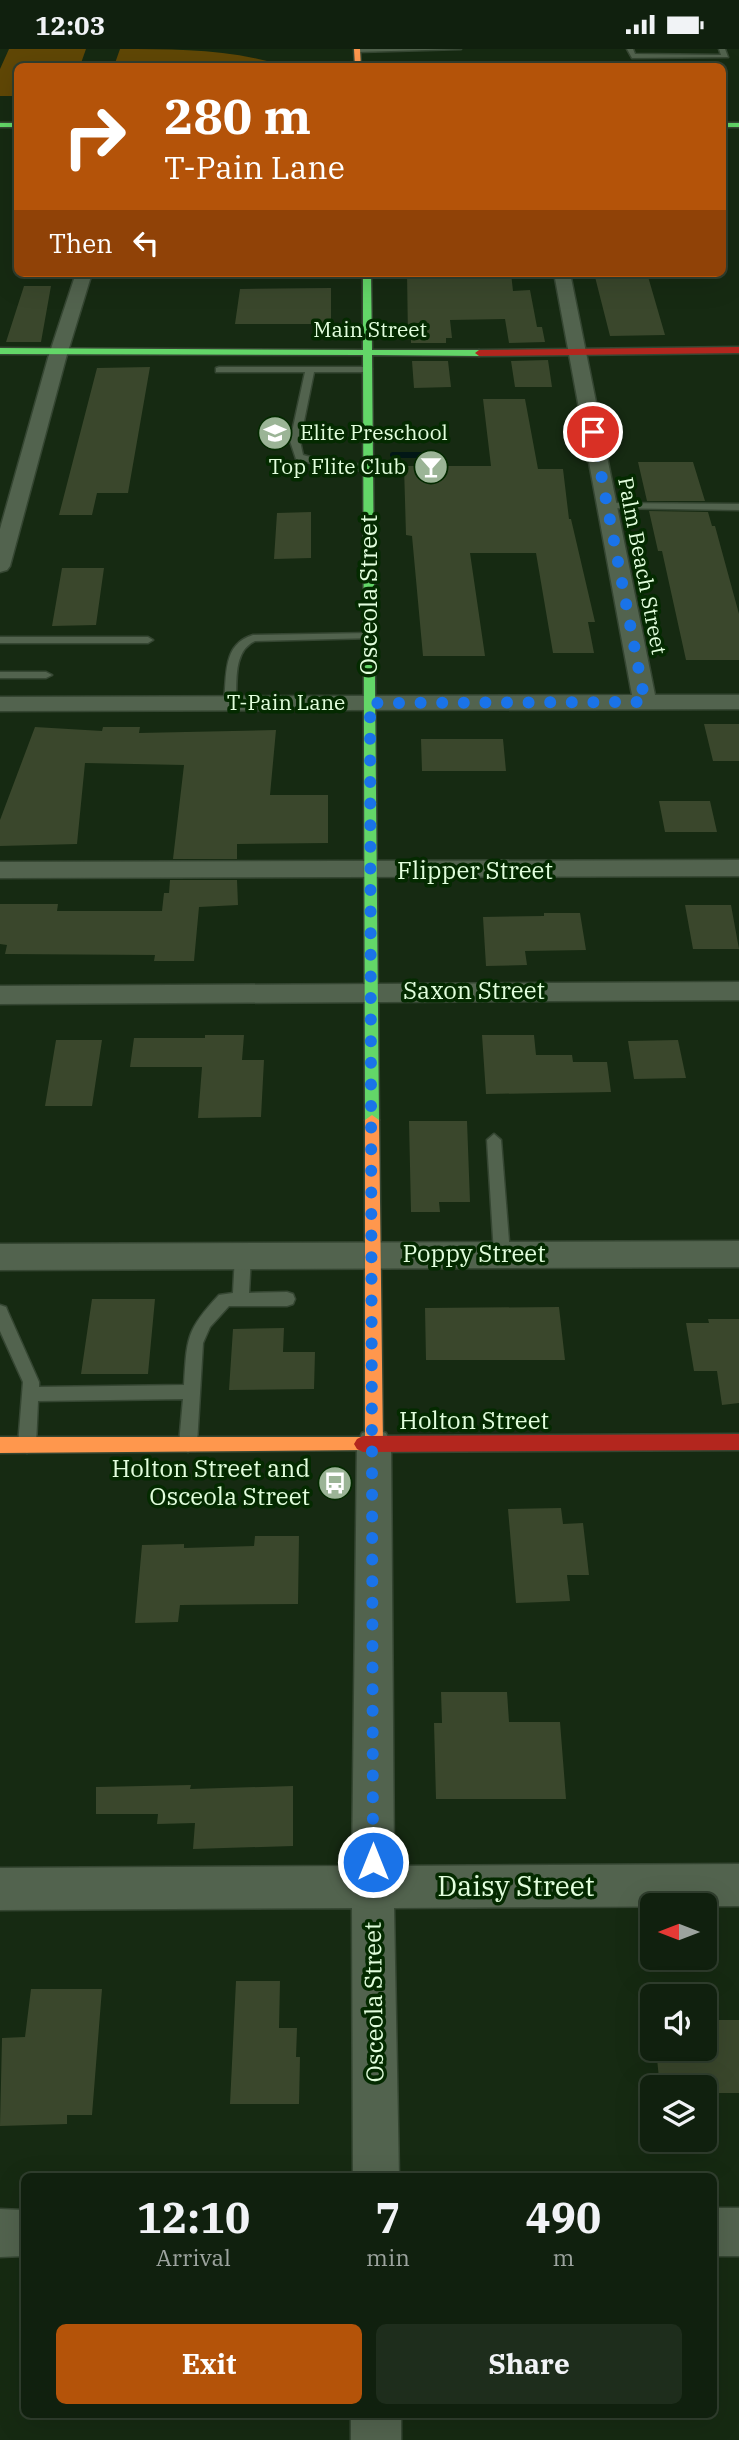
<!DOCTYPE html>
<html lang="en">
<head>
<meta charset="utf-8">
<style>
  :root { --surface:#10200e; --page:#1e2d1c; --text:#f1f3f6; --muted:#9ca39e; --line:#303e2e; --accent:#b45309 }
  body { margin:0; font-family:"IBM Plex Serif",serif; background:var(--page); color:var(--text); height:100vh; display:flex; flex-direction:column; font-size:26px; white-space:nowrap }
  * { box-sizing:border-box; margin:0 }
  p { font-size:23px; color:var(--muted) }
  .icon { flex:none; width:38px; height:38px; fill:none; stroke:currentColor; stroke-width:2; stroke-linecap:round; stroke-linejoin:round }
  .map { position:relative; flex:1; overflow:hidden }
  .sheet { position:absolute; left:21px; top:2124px; width:696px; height:245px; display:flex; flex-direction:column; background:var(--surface); border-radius:10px; box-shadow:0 7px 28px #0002,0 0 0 2px var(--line) }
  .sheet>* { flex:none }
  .guide { position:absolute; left:14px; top:14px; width:712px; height:214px; border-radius:10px; box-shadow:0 7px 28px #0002,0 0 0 2px var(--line); background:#b45309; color:#fff; overflow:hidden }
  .needle { width:46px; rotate:270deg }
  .tools { position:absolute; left:640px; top:1844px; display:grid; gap:14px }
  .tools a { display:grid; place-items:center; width:77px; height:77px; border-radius:10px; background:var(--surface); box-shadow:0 7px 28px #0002,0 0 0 2px var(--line); font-size:35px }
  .pin { position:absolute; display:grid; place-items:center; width:60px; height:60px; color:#fff; margin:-30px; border:4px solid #fff; border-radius:50%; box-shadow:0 2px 7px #0007 }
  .me { position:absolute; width:77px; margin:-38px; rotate:0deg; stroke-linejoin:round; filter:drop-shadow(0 0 5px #0008) }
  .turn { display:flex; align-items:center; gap:24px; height:147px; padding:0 35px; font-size:32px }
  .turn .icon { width:91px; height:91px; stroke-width:2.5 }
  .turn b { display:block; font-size:49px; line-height:60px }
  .then { display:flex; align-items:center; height:66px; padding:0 35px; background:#0003; gap:14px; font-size:26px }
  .eta { display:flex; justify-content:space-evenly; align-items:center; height:119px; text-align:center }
  .eta b { font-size:42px; font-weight:700; line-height:49px }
  .action { display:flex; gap:14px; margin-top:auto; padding:14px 35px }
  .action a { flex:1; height:80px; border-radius:10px; background:var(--accent); color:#fff; font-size:28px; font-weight:700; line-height:80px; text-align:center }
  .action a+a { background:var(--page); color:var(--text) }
  .status { display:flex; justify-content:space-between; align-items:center; height:49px; padding:0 35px; background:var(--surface); direction:ltr }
  .status svg { height:19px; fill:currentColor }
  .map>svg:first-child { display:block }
  .green { fill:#604706 }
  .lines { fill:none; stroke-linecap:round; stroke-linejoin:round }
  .stream { stroke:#021716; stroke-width:6 }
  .building { fill:#3a472c }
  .lane-casing { stroke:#354632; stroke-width:3 }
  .street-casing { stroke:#354632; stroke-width:3 }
  .fast-casing { stroke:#354632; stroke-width:3 }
  .slow-casing { stroke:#354632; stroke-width:3 }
  .jam-casing { stroke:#354632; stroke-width:3 }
  .lane { fill:#52634e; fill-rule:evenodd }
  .street { fill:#52634e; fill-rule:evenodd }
  .fast { fill:#63d668; fill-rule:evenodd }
  .slow { fill:#ff974d; fill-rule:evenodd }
  .jam { fill:#b3261e; fill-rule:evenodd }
  .route { stroke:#1a73e8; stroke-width:12; stroke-dasharray:0 21.6 }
  .labels { text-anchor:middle; stroke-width:7; stroke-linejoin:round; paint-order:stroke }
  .far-street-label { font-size:21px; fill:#e2fedd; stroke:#042a00 }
  .far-poi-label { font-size:21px; fill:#e2fedd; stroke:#042a00; text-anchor:start }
  .street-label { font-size:24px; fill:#e2fedd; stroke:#042a00 }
  .poi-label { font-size:24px; fill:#e2fedd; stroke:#042a00; text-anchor:end }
  .near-street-label { font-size:28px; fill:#e2fedd; stroke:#042a00 }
</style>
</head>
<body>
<div class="status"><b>12:03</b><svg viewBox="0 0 49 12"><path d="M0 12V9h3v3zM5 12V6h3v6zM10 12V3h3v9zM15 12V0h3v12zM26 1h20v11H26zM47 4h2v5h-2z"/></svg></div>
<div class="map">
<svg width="739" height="2391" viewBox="0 0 739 2391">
  <rect width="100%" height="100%" fill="#162a12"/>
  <path class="green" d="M9,0H86L80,17L18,18L17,47H0V20Z
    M120,0C175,0 232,0 284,17H114Z"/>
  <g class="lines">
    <path class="stream" d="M393,406H433"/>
  </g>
  <path class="building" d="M407,224H511L513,242L530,241L537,278H542L545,293L509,294L505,270L450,271L452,289H446V294H411V289H408Z
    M594,224H647L665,286L610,287Z
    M24,237H51L41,293H6Z
    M331,239V275H235L240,240Z
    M548,311L552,338H515L511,312Z
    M412,312H448L451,338L414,339Z
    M150,318L128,444H97L92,466H59L97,319Z
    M483,350H525L538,420H563L569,470H571L595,573H588L594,604H553L536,504H470L485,607H423L412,487L406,486L404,417H491Z
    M638,413H693L705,452H647Z
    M649,462L708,463L712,477H715L739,565V611H686L662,502H658Z
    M311,463V509L274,510L277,464Z
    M62,519H104L96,576L52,577Z
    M704,675H739V712H713Z
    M35,678L102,682L103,678H140L139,684L276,681L270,746H328V794L237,795V810H173L184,716L85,714L77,795L0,797V771Z
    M421,690H503L506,722H422Z
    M659,752H710L717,783H665Z
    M170,831H237L238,856L199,858L194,912H154L155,906L5,905L7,896L0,895V855H58L57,862H162L164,844H169Z
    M685,856H731L739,900H693Z
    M544,864H580L586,901L525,902L527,916L486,917L483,868L544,867Z
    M205,986H244L242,1011H264L261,1068L198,1069L202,1018H130L134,989H205Z
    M482,986H534L536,1006H572L573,1013H607L611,1043L486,1045Z
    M56,991H102L92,1057H45Z
    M678,991L686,1029L634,1030L628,992Z
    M409,1072H467L470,1153H439L440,1163H411Z
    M92,1250H155L148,1325H81Z
    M559,1258L565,1311H426L425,1259Z
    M708,1270H739V1354L722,1356L717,1322H694L686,1274H709Z
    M284,1279L283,1303H315L314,1340L229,1341L233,1280Z
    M561,1459L563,1475L583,1474L589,1526H567L570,1552L516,1554L508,1460Z
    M255,1487H299L298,1555L180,1556L178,1573L135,1574L142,1496L184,1495V1499L254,1497Z
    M441,1643H507L509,1673H560L566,1750H436L434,1674H442Z
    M191,1736L190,1740L293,1737V1797L193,1800L195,1774L157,1775L158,1765H96V1738Z
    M236,1932H280L279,1979H297L296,2008H300L299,2055H230Z
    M31,1940H102L92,2066H67V2075L0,2077L2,1989L25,1988Z
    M705,1971H739V2044H705V2039H660L656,2000H705Z"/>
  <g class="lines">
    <g class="lane-casing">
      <path id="lane" d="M355,0H461L357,3Z
        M627,0H633L635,5L721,6L719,0H725L728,8L632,9Z
        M219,318H371L372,320L368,323H314L300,392L303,406L329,413L369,416L374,419L369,422L329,419L296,410L290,392L305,323H216V319Z
        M607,454L739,455V461L604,459L602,457Z
        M370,584L375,587L374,589L255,592C233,602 237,632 236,654L230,657L224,654C227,627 222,595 253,586Z
        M0,588H148L153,591L148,594H0Z
        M0,623H46L52,626L46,629H0Z
        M494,1085L501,1091L510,1205L508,1209H496L494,1205L487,1091Z
        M243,1200L249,1202L251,1206L249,1244L287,1243L293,1245L295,1250L293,1255L287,1257H229L210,1278L203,1294L197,1395L194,1400L188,1403L182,1400L179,1395L183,1350L38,1352L36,1396L33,1401L27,1404L21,1401L18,1396L23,1333L0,1282V1256L6,1258L8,1263L39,1333V1338L184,1336C187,1289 186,1281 219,1246L233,1244L235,1206L237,1202Z"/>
    </g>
    <g class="street-casing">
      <path id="street" d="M76,224H92L66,309L10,517L7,521L0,523V480L48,309Z
        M554,224H570L655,646H739V660L0,662V648L632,646Z
        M739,811V827L0,829V813Z
        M739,933V951L0,955V937Z
        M739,1192V1218L0,1221V1195Z
        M374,1380L386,1384L391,1395L394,1817L739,1815V1857L394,1859L399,2128H353L352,1859L0,1861V1819L352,1817L357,1395L362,1384Z
        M714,2159H739V2207H714Z
        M0,2160L24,2161V2207L0,2208Z
        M351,2366H401V2391H351Z"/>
    </g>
    <g class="fast-casing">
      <path id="fast" d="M0,74H18V78H0Z
        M723,74H739V78H723Z
        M363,224H371L372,301H479L483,304L479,307L372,306L379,1071L372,1076L365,1071L363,306L0,305V299L363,301Z"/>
    </g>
    <g class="slow-casing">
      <path id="slow" d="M354,0H360L361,18H355Z
        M372,1066L379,1071L383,1395L380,1400L374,1403L368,1401L0,1404V1388H365V1071Z"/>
    </g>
    <g class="jam-casing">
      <path id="jam" d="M739,298V304L479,307L475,304L479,301Z
        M739,1385V1401L363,1403L357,1400L354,1395L357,1390L363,1387Z"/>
    </g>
    <use href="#lane" class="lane"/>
    <use href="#street" class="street"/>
    <use href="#fast" class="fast"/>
    <use href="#slow" class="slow"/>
    <use href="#jam" class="jam"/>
  </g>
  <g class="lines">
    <path class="route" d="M373,1813L370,654L645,653L593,383"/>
  </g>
  <defs>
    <g id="school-disc" transform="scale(1.75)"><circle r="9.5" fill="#9bb496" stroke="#042a00"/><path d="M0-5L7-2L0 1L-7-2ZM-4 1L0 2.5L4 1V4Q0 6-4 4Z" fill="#fff"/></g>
    <g id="bar-disc" transform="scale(1.75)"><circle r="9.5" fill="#9bb496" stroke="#042a00"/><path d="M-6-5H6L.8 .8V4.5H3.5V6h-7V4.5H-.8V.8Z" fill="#fff"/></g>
    <g id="bus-disc" transform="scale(1.75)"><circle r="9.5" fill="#9bb496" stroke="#042a00"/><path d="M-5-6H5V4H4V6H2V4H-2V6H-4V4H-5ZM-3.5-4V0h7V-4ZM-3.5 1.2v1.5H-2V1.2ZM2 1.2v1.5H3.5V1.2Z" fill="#fff"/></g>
  </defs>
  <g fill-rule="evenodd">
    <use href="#school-disc" x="275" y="384"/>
    <use href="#bar-disc" x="431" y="418"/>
    <use href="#bus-disc" x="335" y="1434"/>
  </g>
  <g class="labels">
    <g class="far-street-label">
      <text x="370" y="288">Main Street</text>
      <text transform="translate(642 517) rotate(79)" y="7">Palm Beach Street</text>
      <text x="286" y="661">T-Pain Lane</text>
    </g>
    <g class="far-poi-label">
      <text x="300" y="391">Elite Preschool</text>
      <text x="406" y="425" text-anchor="end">Top Flite Club</text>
    </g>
    <g class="street-label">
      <text transform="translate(369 546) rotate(-90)" y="8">Osceola Street</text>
      <text x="475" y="830">Flipper Street</text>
      <text x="474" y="950">Saxon Street</text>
      <text x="474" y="1213">Poppy Street</text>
      <text x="474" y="1380">Holton Street</text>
      <text transform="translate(374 1953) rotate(-91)" y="8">Osceola Street</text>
    </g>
    <g class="poi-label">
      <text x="310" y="1428">Holton Street and<tspan x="310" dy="28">Osceola Street</tspan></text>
    </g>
    <g class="near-street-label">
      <text x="516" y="1847">Daisy Street</text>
    </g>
  </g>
</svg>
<div class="tools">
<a><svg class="needle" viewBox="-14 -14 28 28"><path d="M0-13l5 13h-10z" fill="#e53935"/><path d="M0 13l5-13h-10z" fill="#9ca39e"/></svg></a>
<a><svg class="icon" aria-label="sound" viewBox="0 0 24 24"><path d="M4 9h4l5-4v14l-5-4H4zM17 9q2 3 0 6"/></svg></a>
<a><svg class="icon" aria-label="layers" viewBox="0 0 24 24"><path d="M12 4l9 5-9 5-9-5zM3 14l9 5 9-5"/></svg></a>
</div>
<div class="pin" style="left:593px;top:383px;background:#d93025"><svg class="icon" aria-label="arrive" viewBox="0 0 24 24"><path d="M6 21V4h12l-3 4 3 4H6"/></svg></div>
<svg class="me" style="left:373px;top:1813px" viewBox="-20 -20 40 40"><circle r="17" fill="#1a73e8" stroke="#fff" stroke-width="3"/><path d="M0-11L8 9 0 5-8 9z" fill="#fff"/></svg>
<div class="guide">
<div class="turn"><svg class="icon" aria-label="right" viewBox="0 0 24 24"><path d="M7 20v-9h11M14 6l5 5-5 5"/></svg><div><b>280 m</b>T-Pain Lane</div></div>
<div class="then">Then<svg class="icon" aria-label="left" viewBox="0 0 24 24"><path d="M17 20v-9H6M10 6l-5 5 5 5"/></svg></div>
</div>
<section class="sheet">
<div class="eta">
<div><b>12:10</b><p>Arrival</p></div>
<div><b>7</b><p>min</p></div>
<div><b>490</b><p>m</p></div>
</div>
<div class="action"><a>Exit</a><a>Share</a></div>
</section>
</div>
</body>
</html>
